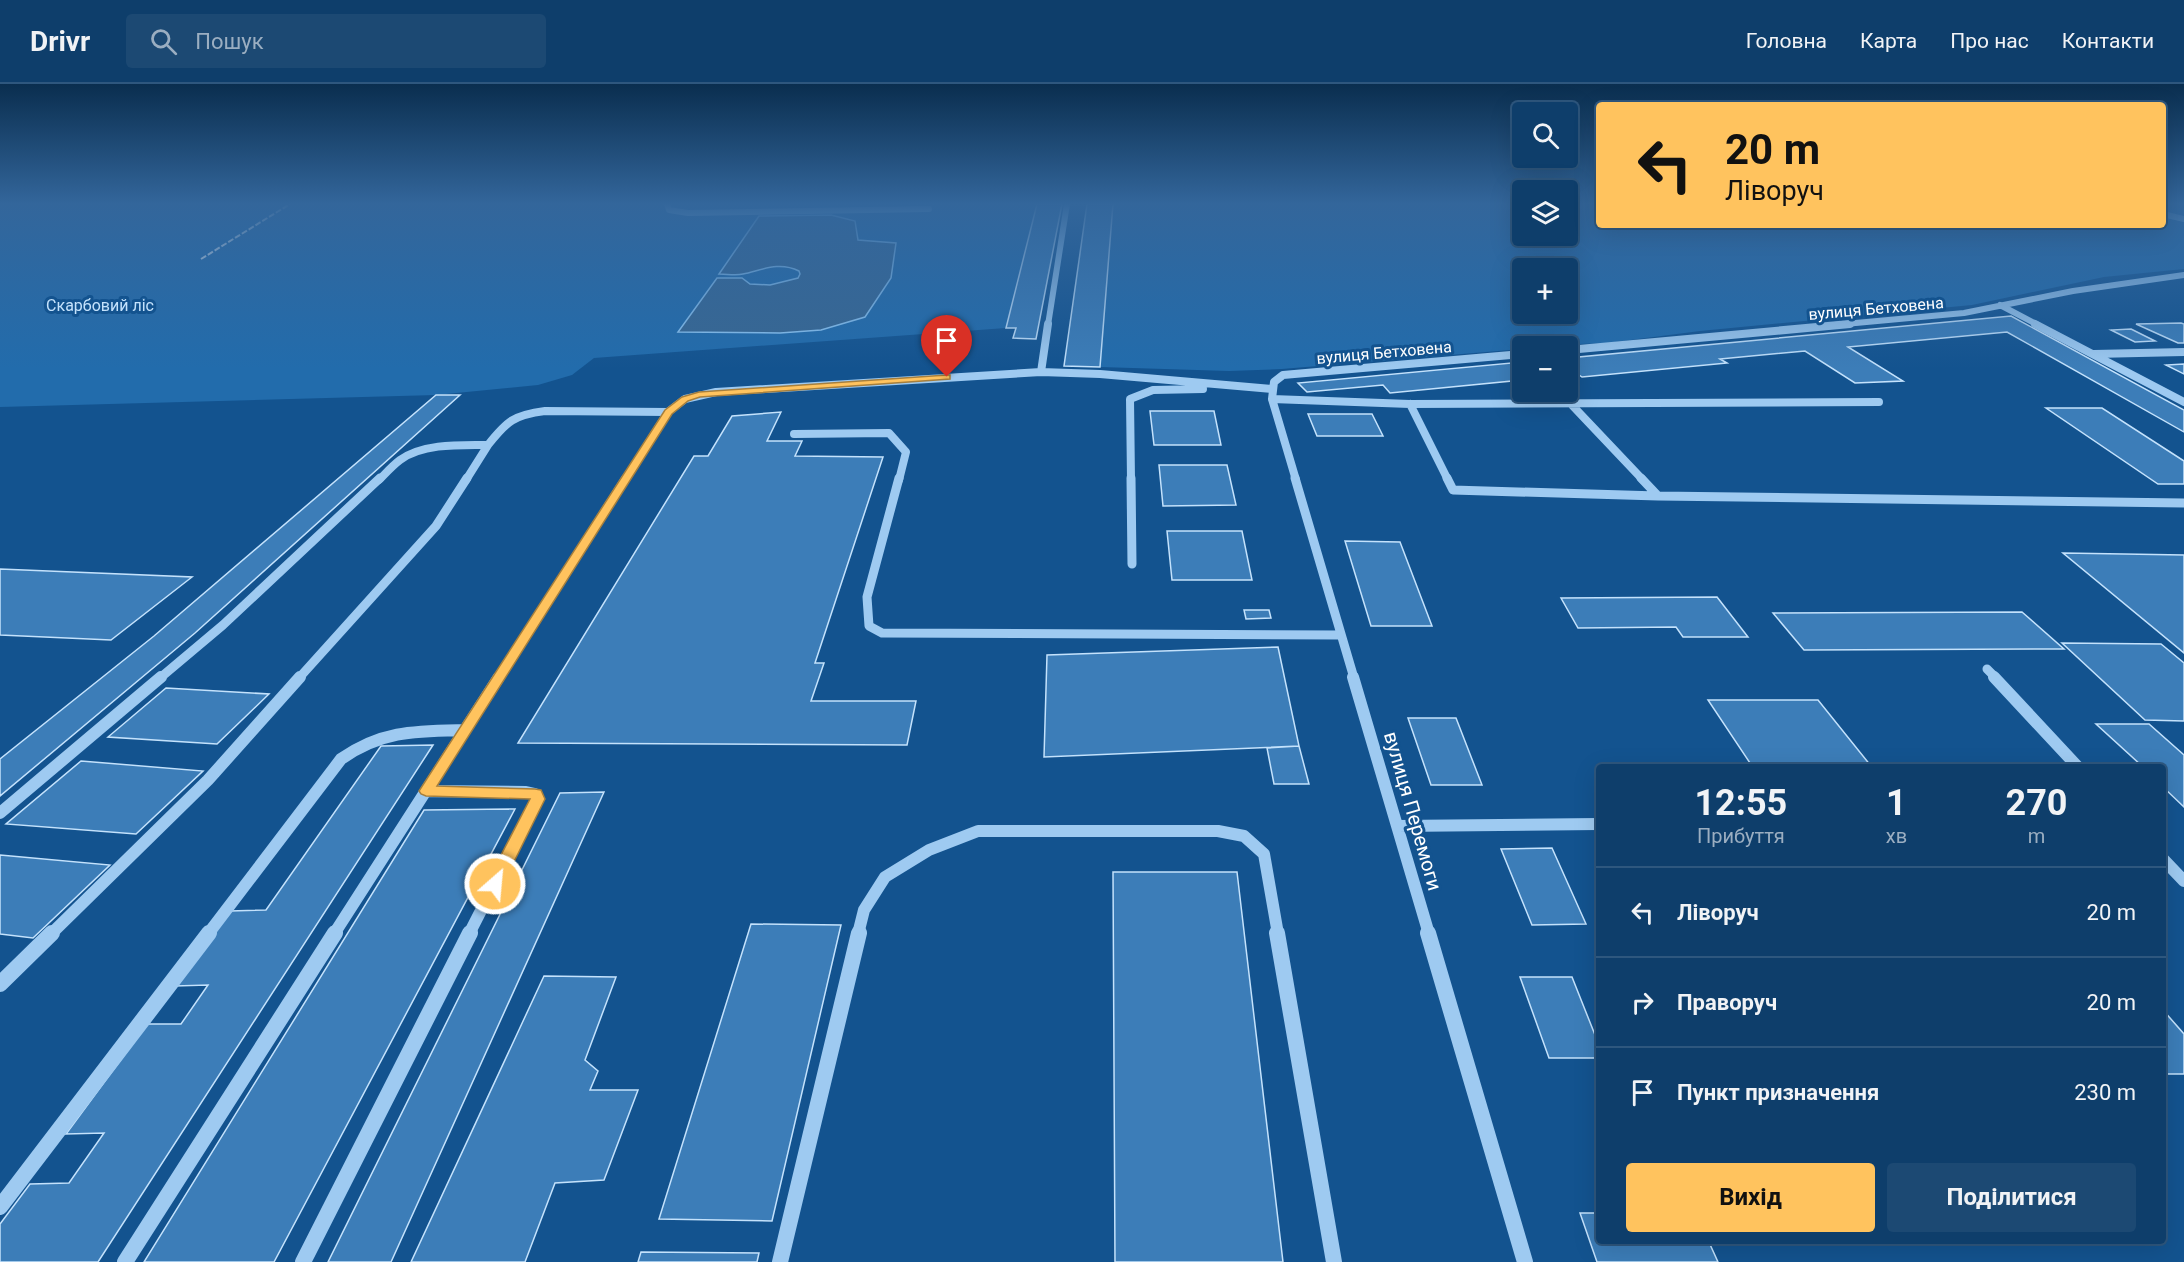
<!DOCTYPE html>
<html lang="uk">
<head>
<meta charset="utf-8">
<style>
  :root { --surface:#0e3e6b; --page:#1c4973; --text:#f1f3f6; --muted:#9baec1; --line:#2e577e; --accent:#ffc35e }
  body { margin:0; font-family:Roboto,sans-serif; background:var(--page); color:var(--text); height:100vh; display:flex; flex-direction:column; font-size:22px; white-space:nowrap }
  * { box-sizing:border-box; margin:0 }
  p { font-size:20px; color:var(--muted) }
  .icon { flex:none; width:33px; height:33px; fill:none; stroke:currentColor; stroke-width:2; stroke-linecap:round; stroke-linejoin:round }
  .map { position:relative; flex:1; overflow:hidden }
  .sheet { position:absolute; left:1596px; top:680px; width:570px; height:480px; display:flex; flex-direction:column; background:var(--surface); border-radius:6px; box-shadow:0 6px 24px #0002,0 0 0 2px var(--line) }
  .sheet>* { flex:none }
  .guide { position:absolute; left:1596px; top:18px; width:570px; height:126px; border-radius:6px; box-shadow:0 6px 24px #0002,0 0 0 2px var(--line); background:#ffc35e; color:#111; overflow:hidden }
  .fabs { position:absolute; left:1512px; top:18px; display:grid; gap:12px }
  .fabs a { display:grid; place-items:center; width:66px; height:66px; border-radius:6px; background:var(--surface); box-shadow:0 6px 24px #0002,0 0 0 2px var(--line); font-size:30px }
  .pin { position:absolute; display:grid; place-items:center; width:51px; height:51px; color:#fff; margin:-62px -26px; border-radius:50% 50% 50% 0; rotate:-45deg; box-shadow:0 0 6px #0007 }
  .pin .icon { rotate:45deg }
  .me { position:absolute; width:66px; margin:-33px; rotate:27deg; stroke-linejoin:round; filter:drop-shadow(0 0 4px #0008) }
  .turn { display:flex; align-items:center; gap:21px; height:126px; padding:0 30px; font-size:27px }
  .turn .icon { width:78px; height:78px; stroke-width:2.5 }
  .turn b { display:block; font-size:42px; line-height:51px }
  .eta { display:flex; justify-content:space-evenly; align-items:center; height:102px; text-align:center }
  .eta b { font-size:36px; font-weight:700; line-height:42px }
  .cta { display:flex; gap:12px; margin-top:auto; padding:12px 30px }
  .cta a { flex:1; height:69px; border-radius:6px; background:var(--accent); color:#111; font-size:24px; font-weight:700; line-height:69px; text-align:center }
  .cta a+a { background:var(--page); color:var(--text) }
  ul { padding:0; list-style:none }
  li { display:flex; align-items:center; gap:18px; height:90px; padding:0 30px; border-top:2px solid var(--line) }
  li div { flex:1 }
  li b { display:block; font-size:22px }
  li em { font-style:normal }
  header { display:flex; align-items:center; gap:36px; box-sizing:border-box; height:84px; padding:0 30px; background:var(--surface); border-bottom:2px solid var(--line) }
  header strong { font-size:28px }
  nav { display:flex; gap:33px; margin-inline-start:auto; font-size:21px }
  .search { width:420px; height:54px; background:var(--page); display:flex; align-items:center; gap:15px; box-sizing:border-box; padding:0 21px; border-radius:6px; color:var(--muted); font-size:22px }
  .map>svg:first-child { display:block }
  .green { fill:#226cac; fill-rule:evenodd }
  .water { fill:#386792; stroke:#8fc7f4; stroke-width:1.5 }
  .building { fill:#3c7db8; stroke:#c4e2fc; stroke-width:1.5 }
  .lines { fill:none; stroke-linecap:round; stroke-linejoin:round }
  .minor-far4 { stroke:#9ecaf1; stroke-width:6 }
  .minor-far3 { stroke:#9ecaf1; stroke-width:8 }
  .minor-far2 { stroke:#9ecaf1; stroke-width:9 }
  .minor-far1 { stroke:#9ecaf1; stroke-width:12 }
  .minor { stroke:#9ecaf1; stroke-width:16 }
  .rail { stroke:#fff; stroke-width:2; stroke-dasharray:6 2; stroke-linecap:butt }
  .route { fill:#ffc35e; stroke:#a67f3d; stroke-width:1.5 }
  .labels { text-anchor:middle; stroke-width:6; stroke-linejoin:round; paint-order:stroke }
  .far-park-label { font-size:16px; fill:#c4e2fc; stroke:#13538f }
  .far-street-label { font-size:16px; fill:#fff; stroke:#13538f }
  .street-label { font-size:20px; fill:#fff; stroke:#13538f }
</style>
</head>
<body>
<header>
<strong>Drivr</strong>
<div class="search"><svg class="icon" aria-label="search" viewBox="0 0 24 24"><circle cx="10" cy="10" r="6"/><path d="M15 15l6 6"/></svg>Пошук</div>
<nav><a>Головна</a><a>Карта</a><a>Про нас</a><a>Контакти</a></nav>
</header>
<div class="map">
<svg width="2184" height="1178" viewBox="0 0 2184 1178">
  <rect width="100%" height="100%" fill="#13538f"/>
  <path class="green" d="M0,120H1037L1006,244L594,274L572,291L538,301L436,311L0,323Z
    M1113,120H1522V152H1568V120H1599V141H2163V120H2184V185L2104,193L1972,221L1700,247L1607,259L1522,262V265L1282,285L1229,287L1100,283ZM1522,184H1568V230H1522Z"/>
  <path class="water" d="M831,131L855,137L858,156L896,159L891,194L865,233L821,246L780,249L678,248L717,194H742L750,200L770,201L798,194L800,190L799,187C779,177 762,186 743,190C736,192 727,190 719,190L759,132Z"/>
  <path class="building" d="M1037,120H1062L1036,255L1013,254L1016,244H1006Z
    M1087,120H1113L1100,283L1064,282Z
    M2011,232L2184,326V348L2007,248L1848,263L1903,297L1855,299L1805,267L1720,275L1727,279L1582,293L1579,291L1568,292V274Z
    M2181,239L2184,240V259H2178L2136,240Z
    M2131,245L2155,257L2135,258L2111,246Z
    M1522,278V296L1390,309L1383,301L1307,308L1298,299Z
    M2184,280V290L2166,281Z
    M436,311H460L195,549L0,712V675L154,552Z
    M2046,324H2102L2184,377V400H2158Z
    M1150,327H1214L1221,361H1154Z
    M781,328L767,357H802L795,372L883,373L815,579H824L811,617H916L907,661L518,659L694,372H708L732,332Z
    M1308,330H1372L1383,352H1317Z
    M1159,381H1227L1236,421L1163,422Z
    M1167,447H1242L1252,496H1172Z
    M1345,457L1400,458L1432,542H1371Z
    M2063,469L2184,471V569Z
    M0,485L192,493L111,556L0,551Z
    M1717,513L1748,553H1683L1676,543L1578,544L1561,514Z
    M1244,526H1269L1271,534L1246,535Z
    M2022,528L2064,565L1804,566L1773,529Z
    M2062,559L2161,560L2184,579V637L2145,636Z
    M1278,563L1299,662L1044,673L1047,571Z
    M166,604L269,610L217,660L108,653Z
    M1708,616H1818L1871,682H1752Z
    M1408,634H1456L1482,701H1431Z
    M2096,640H2149L2184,671V723L2163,703V682H2142Z
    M433,661L98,1178H0V1140L30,1100L69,1099L104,1049L66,1050L147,940H181L208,901L175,902L230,827L266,826L381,662Z
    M1299,662L1309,700H1274L1267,664Z
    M81,677L203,687L136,750L6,740Z
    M604,708L391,1178H328L560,709Z
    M515,725L274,1178H144L424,726Z
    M1552,764L1586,840L1532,841L1501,765Z
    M0,771L110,781L33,854L0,850Z
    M1113,788H1237L1283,1178H1115Z
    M751,840L841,841L772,1137L659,1135Z
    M544,892L616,893L585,976L598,987L590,1006H638L604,1096L555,1099L525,1178H411Z
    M1520,893H1572L1599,961V974H1549Z
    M2163,926L2184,950V990H2163Z
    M1580,1129H1599V1156H1708L1718,1178H1597Z
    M641,1168L759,1169L757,1178H638Z"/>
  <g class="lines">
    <path class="minor-far4" d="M667,120L669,126L688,129L929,125
      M2163,130L2184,135
      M2000,221L2038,241
      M1048,241L1067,120
      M1834,241L1964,229L2073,207L2184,191"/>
    <path class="minor-far3" d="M2035,240L2184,318
      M1568,266L1850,240
      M2094,270L2184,268
      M1041,288L1048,240
      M1272,315L1410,320L1879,318
      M1570,319L1643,396
      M1410,320L1448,396
      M794,350L889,349L906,368L899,396
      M379,396C386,389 392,382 400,376C423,359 461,361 488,361C507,337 514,331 545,327L668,328L685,315L716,308L1041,288L1100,290L1273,305
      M466,396L488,361
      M625,396L668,328
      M1131,396L1130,315L1153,306L1203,305
      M1296,396L1272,315L1274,298L1283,291L1522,270"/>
    <path class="minor-far2" d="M899,394L867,513L869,542L882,549L1340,551
      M1131,394L1132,480
      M1295,394L1354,594
      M1447,394L1453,406L1658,412L2184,419
      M1641,394L1658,412
      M1987,585L1996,594
      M160,594L223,541L380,394
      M299,594L436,442L467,394
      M498,594L626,394"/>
    <path class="minor-far1" d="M1353,593L1429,850
      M1994,593L2077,682
      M426,707L526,708L535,710L538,715L469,850
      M0,729L161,593
      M1397,742L1599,740
      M2163,775L2184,797
      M51,850L208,696L300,593
      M208,850L341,675C382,646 417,647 465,646
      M334,850L499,593
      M858,850L864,826L885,793L929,766L978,747H1218L1244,752L1264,770L1278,850"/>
    <path class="minor" d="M1277,849L1334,1178
      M1428,849L1525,1178
      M0,900L52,849
      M0,1123L209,849
      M125,1178L335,849
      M303,1178L470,849
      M780,1178L859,849"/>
    <path class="rail" d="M201,175L290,120"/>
  </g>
  <linearGradient id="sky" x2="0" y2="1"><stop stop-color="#0a2e4f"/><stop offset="0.42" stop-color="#33669b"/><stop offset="1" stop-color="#33669b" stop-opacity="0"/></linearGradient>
  <rect width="2184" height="285" fill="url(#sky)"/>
  <path class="route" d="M947,291H950V295L700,313L688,317L672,330L437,702L535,705L541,706L545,715L501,804L495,806L489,804L486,800L530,715L426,712L421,710L419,707L665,326L682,313L699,308Z"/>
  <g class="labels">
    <g class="far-park-label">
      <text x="100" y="227">Скарбовий ліс</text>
    </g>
    <g class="far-street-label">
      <text transform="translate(1876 224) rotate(-5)" y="6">вулиця Бетховена</text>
      <text transform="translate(1384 268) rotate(-5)" y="6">вулиця Бетховена</text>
    </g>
    <g class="street-label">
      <text transform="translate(1413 727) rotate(74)" y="7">вулиця Перемоги</text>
    </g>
  </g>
</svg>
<div class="fabs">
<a><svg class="icon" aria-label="search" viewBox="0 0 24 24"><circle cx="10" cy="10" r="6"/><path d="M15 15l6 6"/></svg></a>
<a><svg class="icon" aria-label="layers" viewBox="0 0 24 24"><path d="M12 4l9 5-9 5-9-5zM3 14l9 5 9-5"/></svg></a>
<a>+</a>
<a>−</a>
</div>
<div class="pin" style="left:947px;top:293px;background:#d93025"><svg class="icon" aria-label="arrive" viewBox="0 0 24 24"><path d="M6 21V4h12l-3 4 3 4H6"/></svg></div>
<svg class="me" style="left:495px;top:800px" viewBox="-20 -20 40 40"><circle r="17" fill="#ffc35e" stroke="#fff" stroke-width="3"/><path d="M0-11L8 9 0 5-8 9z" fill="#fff"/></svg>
<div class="guide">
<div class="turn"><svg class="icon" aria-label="left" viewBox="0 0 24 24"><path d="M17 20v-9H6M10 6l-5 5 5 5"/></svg><div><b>20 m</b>Ліворуч</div></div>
</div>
<section class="sheet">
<div class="eta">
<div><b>12:55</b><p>Прибуття</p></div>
<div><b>1</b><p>хв</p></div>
<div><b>270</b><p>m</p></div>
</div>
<ul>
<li><svg class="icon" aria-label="left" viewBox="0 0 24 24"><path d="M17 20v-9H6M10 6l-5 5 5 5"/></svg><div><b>Ліворуч</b></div><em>20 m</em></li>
<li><svg class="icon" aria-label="right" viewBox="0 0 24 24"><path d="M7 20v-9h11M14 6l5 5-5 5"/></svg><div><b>Праворуч</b></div><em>20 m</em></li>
<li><svg class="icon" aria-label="arrive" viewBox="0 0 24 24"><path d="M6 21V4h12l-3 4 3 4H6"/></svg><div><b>Пункт призначення</b></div><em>230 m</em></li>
</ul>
<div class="cta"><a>Вихід</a><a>Поділитися</a></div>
</section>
</div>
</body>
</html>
